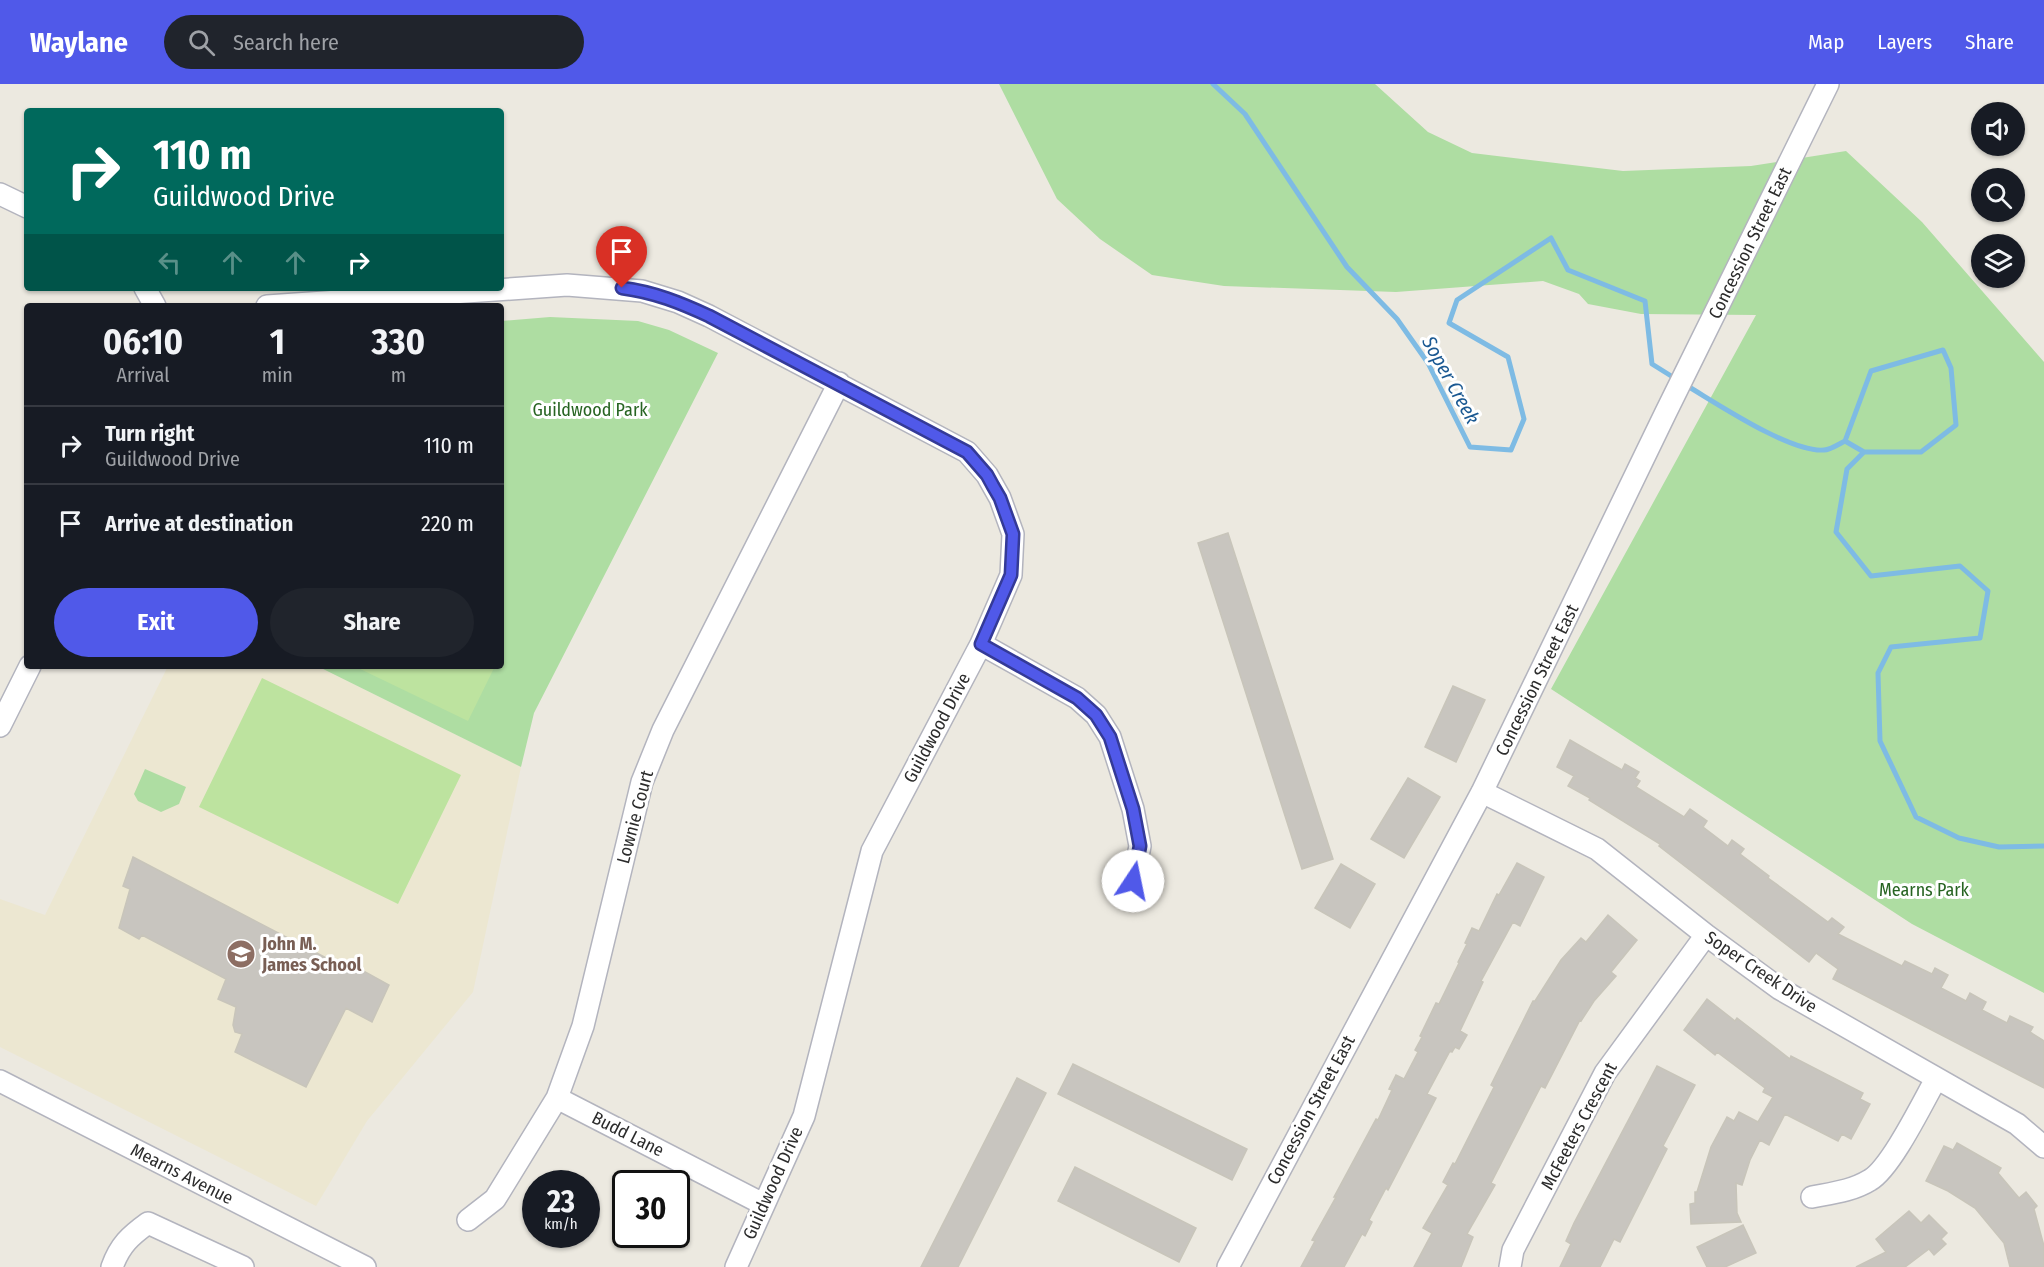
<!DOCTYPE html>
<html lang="en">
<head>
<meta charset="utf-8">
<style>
  :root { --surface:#171b24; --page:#20242c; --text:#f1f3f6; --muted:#9ea1a6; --line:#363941; --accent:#5059e9 }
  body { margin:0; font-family:"Fira Sans Condensed",sans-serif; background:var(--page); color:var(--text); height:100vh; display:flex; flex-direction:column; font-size:22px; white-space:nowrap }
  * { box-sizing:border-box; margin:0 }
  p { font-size:20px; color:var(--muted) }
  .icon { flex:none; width:33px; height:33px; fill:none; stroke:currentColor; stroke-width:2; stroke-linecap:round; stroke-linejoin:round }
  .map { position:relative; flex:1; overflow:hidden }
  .side { position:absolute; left:24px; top:219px; width:480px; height:366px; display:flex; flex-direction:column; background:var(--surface); border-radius:6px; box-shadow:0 2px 4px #0004 }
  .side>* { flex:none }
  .guide { position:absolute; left:24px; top:24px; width:480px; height:183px; border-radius:6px; box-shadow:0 2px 4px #0004; background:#00695c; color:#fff; overflow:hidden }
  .tools { position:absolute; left:1971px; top:18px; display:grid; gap:12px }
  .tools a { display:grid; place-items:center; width:54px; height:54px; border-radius:50%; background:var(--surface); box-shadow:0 2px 4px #0004; font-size:30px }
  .speed { position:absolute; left:522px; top:1086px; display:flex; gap:12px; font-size:30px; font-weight:700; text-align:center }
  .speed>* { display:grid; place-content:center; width:78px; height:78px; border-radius:50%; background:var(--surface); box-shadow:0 2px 4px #0004; line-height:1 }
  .speed small { font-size:15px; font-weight:400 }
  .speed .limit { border:3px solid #111; border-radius:9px; background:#fff; color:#111 }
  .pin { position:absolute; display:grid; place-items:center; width:51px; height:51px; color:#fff; margin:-62px -26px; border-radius:50% 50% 50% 0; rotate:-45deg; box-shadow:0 0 6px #0007 }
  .pin .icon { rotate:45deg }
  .me { position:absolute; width:66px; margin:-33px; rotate:11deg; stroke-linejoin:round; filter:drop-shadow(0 0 4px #0008) }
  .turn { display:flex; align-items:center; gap:21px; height:126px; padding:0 30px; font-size:27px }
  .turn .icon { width:78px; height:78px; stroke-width:2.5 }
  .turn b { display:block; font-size:42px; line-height:51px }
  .lanes { display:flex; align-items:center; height:57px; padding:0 30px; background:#0003; justify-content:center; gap:30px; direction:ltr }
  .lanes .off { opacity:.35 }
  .eta { display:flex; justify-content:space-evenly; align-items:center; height:102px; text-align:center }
  .eta b { font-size:36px; font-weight:700; line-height:42px }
  .primary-button { display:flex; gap:12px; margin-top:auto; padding:12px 30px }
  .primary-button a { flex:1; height:69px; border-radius:36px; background:var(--accent); color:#fff; font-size:24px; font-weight:700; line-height:69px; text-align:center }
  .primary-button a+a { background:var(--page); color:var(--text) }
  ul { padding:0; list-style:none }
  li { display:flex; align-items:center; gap:18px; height:78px; padding:0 30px; border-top:2px solid var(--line) }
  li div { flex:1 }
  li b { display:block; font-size:22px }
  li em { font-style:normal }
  header { display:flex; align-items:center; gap:36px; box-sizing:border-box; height:84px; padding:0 30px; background:var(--accent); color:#fff }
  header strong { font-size:28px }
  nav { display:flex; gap:33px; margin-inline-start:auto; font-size:21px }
  .search { width:420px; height:54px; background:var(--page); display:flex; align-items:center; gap:15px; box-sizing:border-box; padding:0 21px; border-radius:33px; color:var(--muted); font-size:22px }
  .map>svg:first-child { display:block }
  .education { fill:#ece7d1 }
  .green { fill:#aedda2 }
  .pitch { fill:#bde39f }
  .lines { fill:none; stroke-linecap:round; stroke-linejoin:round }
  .stream { stroke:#7ebbe4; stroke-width:5 }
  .building { fill:#c8c5bf; stroke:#c8c5ba; stroke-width:1.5 }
  .minor-casing { stroke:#b3b4be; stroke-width:24 }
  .minor { stroke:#fff; stroke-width:21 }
  .route-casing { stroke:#343a97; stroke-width:15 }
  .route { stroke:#5059e9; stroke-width:10 }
  .labels { text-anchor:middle; stroke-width:6; stroke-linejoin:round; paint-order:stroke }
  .street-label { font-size:18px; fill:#2c2c2c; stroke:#fff }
  .park-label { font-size:18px; fill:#276422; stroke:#fff }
  .education-label { font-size:18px; font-weight:bold; fill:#785e54; stroke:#fff; text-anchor:start }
  .water-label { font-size:20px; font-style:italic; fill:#1b5992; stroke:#fff }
</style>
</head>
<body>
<header>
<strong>Waylane</strong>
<div class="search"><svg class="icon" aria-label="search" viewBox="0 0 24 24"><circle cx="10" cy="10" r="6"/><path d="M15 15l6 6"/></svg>Search here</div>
<nav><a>Map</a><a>Layers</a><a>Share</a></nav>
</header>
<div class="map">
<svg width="2044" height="1183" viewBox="0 0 2044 1183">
  <rect width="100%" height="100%" fill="#ece9e0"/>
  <path class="education" d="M168,582H317L521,683L473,908L367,1037L316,1122L0,963V815L45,831Z"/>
  <path class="green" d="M999,0H1375L1428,48L1472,69L1623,87L1751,82L1846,67L1922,138L2044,278V909L1912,840L1551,605L1756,231L1641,230L1588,220L1579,210L1543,197L1396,208L1224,202L1152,191L1100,155L1057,115Z
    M550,233L638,237L669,246L718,269L534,629L521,683L317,582H501V237Z
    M145,685L186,703L179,720L161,728L138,717L134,710Z"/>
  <path class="pitch" d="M354,582H495L468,637Z
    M262,594L461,691L398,820L199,723Z"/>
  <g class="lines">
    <path class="stream" d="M1213,0L1245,30L1347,183L1397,235L1428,279L1470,363L1511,366L1524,335L1508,273L1449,239L1457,216L1551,154L1568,186L1645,217L1652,280L1676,295
      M1684,300C1715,318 1790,369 1824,366C1830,366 1839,360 1845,357L1864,368L1847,385L1836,448L1871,492L1960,482L1988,507L1980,554L1891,563L1878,589L1880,657L1916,733L1959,754L1999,763L2044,762
      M1845,357L1871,287L1943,266L1951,284L1956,341L1921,368H1864"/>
  </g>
  <path class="building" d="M1228,449L1333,775L1302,785L1198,459Z
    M1453,602L1485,616L1456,678L1425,663Z
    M1570,656L1622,686L1625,680L1639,688L1635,694L1640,697L1636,703L1684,733L1690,725L1707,737L1703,743L1728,762L1732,756L1744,765L1740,770L1769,792L1768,794L1828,838L1832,834L1844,843L1838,850L1902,882L1905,877L1932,890L1935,884L1948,891L1941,904L1966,917L1970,909L1986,918L1982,926L2007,939L2010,932L2033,943L2030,948L2044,957V1004L1833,895L1838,885L1816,869L1809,878L1659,762L1660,760L1589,716L1590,714L1568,702L1574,692L1557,683Z
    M1408,694L1440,713L1404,774L1371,755Z
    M133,773L332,877L349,879L389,901L372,938L346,924L306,1003L235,968L242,950L235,948L233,941L236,923L218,915L226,895L142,851L139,855L119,844L130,805L123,802Z
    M1517,779L1544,793L1520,842L1513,838L1481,897L1483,898L1460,947L1467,951L1459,965L1455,963L1452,968L1450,967L1427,1010L1436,1014L1388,1106L1386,1104L1369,1136L1372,1138L1365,1152L1362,1150L1344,1183H1301L1315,1157L1312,1156L1336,1113H1334L1376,1035L1378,1036L1392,1006L1389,1005L1396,991L1404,995L1418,968L1415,966L1422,953L1420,952L1436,919L1439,920L1459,879L1458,878L1467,860L1465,859L1472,844L1479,847L1497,810L1499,811Z
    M1341,780L1375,800L1350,844L1315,824Z
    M1608,831L1637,856L1611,888L1616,892L1594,917L1581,937L1580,936L1545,1004L1541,1002L1491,1099L1495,1101L1467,1150L1473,1153L1461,1183H1414L1432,1149L1423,1144L1448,1101L1443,1098L1453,1079L1455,1080L1494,1003L1491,1001L1533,917H1535L1561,876L1581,854L1586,858Z
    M1707,915L1735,937L1737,934L1790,975L1791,972L1863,1009L1860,1015L1870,1020L1851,1055L1842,1050L1838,1057L1785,1030L1769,1061L1760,1056L1750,1076L1742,1101L1736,1099L1737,1129L1741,1138L1691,1140L1690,1120L1695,1119V1108H1697L1711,1063L1727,1033L1734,1037L1739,1028L1758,1038L1773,1013L1763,1008L1765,1004L1717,968L1715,971L1684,946Z
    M1073,980L1247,1065L1232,1096L1058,1010Z
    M1657,982L1695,1001L1663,1062L1667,1065L1620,1158L1614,1155L1600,1183H1560L1571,1160L1566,1157L1574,1139Z
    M1017,994L1046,1009L958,1183H921Z
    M1957,1059L2001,1084L1998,1089L2019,1114L2026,1108L2037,1122L2034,1125L2044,1162V1183H2010L2004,1159L1975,1124L1948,1107L1926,1097L1944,1062L1953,1066Z
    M1075,1083L1196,1144L1179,1178L1058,1117Z
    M1909,1127L1921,1139L1929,1131L1947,1149L1941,1155L1946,1160L1934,1171L1929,1165L1905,1183H1856L1886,1168L1876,1155Z
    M1743,1141L1756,1169L1725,1183H1707L1697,1163Z"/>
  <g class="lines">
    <g class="minor-casing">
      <path id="minor" d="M0,110L27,123
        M145,204L155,222
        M267,222L567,201L642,207L678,218L709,232L967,368L987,391L1000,414L1013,450L1011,491L981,560L872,767L804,1032L736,1183
        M981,560L1077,614L1096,631L1110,653L1133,725L1140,762L1133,797
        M0,642L30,582
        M1482,708L1597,765L1706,851L1780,905L2017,1040L2044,1063
        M0,997L365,1183
        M557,1014L763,1120
        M1812,1113C1833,1109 1852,1107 1870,1096C1891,1084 1923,1018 1936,995
        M468,1136L495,1115L557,1014L583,942L642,698L663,646L839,299
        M112,1183C120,1161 130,1152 148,1139L243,1183
        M1228,1183L1482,708L1666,328L1828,0
        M1510,1183L1513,1166L1605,989L1706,851"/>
    </g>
    <use href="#minor" class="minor"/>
  </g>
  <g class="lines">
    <g class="route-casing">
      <path id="route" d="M622,204C654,208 681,219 709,232L967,368L987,391L993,402L1000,414L1013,450L1011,491L981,560L1077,614L1096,631L1110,653L1133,725L1140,762L1133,797"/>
    </g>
    <use href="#route" class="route"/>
  </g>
  <defs>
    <g id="school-disc" transform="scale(1.5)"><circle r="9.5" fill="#8d6e63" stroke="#fff"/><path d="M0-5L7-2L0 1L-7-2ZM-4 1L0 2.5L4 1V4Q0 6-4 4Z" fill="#fff"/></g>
  </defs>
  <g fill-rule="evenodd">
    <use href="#school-disc" x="241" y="870"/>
  </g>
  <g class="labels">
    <g class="street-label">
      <text transform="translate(1750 159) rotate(-64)" y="6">Concession Street East</text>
      <text transform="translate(1537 596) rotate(-64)" y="6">Concession Street East</text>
      <text transform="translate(937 644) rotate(-62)" y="6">Guildwood Drive</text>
      <text transform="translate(635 733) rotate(-75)" y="6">Lownie Court</text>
      <text transform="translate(1761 888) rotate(34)" y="6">Soper Creek Drive</text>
      <text transform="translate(1311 1026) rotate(-62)" y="6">Concession Street East</text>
      <text transform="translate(1579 1042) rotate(-62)" y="6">McFeeters Crescent</text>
      <text transform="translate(628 1050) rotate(27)" y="6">Budd Lane</text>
      <text transform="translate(182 1090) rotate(27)" y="6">Mearns Avenue</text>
      <text transform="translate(773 1099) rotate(-66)" y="6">Guildwood Drive</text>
    </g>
    <g class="park-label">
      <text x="590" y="332">Guildwood Park</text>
      <text x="1924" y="812">Mearns Park</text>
    </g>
    <g class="education-label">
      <text x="262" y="866">John M.<tspan x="262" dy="21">James School</tspan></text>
    </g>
    <g class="water-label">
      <text transform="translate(1451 296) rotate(61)" y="7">Soper Creek</text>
    </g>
  </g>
</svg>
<div class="tools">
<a><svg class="icon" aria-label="sound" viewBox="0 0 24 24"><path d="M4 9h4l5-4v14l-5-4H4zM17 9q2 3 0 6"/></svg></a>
<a><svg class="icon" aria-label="search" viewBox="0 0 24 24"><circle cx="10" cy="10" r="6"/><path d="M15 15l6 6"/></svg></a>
<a><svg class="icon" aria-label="layers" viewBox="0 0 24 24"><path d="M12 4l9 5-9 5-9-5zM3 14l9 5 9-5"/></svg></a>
</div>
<div class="speed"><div>23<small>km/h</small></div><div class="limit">30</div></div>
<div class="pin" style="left:622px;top:204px;background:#d93025"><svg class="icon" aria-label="arrive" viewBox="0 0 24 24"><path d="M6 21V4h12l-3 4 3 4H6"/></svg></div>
<svg class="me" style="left:1133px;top:797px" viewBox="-20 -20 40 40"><circle r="19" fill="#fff"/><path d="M0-13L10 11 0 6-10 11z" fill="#5059e9"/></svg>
<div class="guide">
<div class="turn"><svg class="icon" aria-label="right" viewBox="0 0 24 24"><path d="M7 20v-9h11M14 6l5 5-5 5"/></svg><div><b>110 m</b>Guildwood Drive</div></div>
<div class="lanes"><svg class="icon off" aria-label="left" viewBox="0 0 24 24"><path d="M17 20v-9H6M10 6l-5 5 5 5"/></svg><svg class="icon off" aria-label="ahead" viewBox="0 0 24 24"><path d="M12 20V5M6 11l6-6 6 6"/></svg><svg class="icon off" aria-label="ahead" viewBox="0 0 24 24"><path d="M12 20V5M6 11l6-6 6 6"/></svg><svg class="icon" aria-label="right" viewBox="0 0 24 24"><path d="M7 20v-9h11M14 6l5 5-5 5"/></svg></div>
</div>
<section class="side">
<div class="eta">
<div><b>06:10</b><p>Arrival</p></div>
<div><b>1</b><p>min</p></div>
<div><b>330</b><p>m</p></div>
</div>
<ul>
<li><svg class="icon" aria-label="right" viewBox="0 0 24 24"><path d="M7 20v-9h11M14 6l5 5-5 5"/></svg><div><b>Turn right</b><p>Guildwood Drive</p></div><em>110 m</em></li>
<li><svg class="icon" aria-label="arrive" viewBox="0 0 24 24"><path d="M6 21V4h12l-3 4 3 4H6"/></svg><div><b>Arrive at destination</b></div><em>220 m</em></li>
</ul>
<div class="primary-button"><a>Exit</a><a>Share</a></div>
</section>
</div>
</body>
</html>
